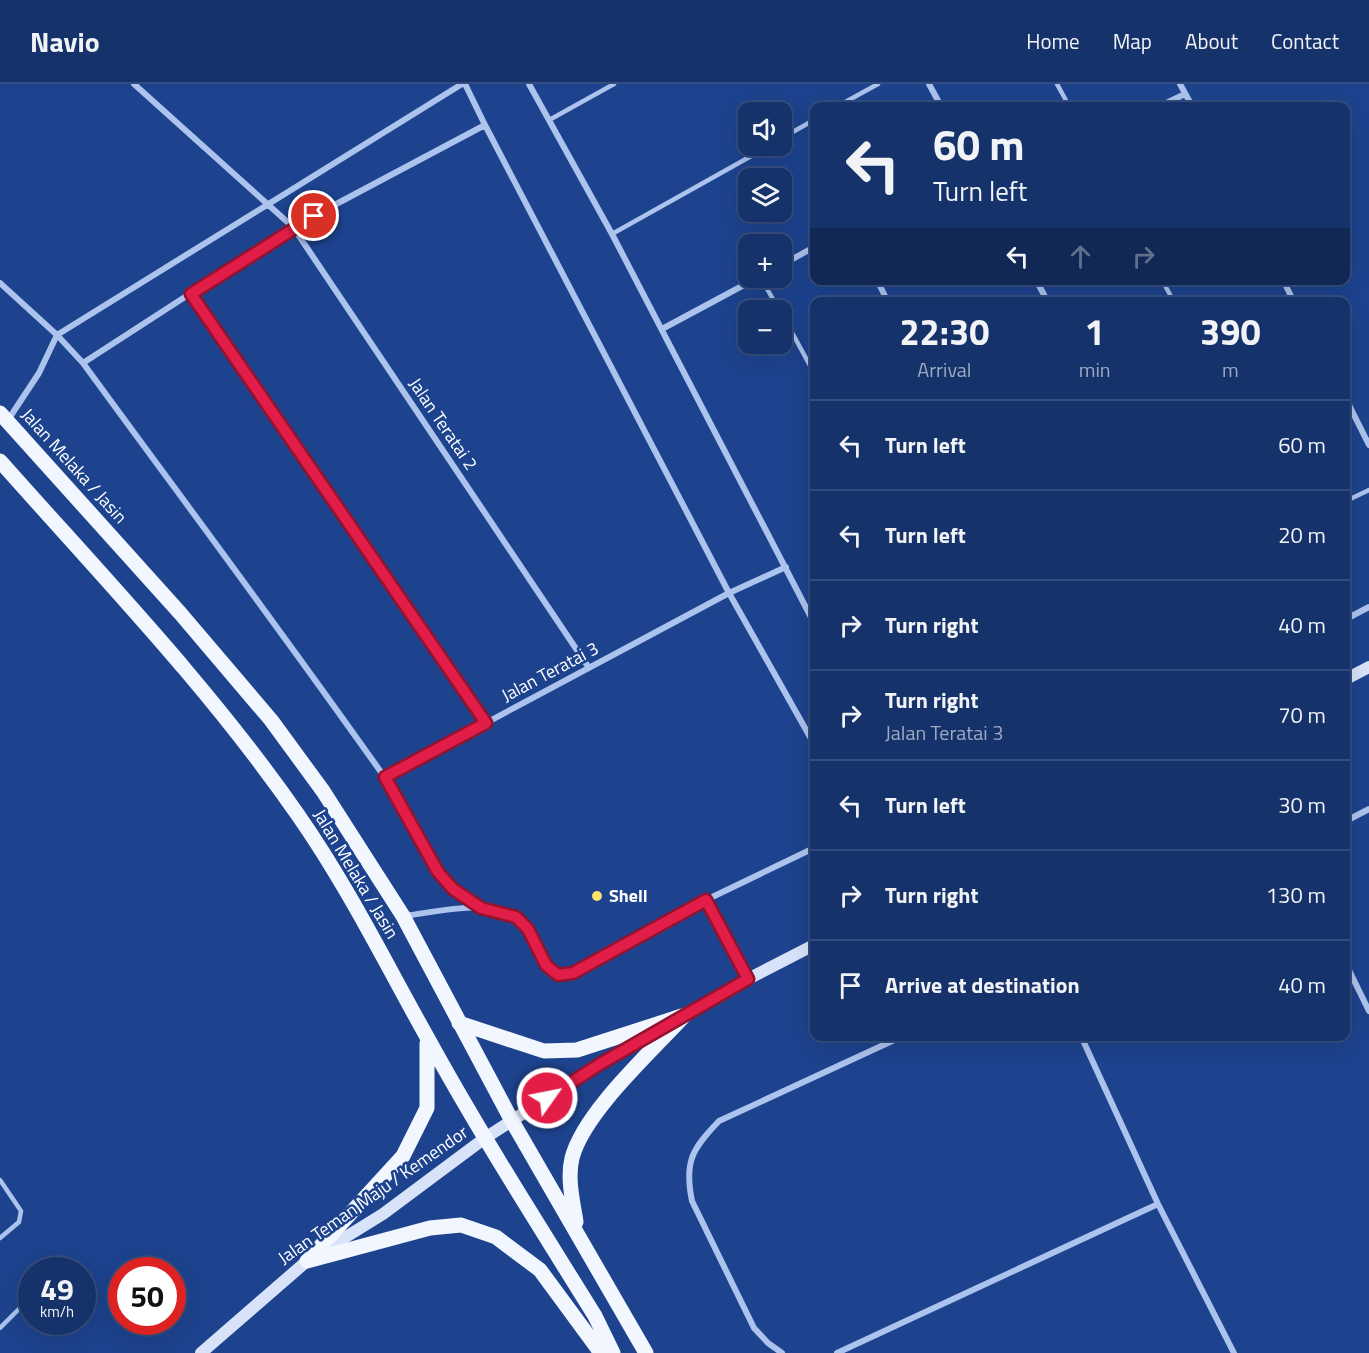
<!DOCTYPE html>
<html lang="en">
<head>
<meta charset="utf-8">
<style>
  :root { --surface:#16326a; --page:#1f3a70; --text:#f1f3f6; --muted:#9eaac1; --line:#354d7e }
  body { margin:0; font-family:"Titillium Web",sans-serif; background:var(--page); color:var(--text); height:100vh; display:flex; flex-direction:column; font-size:22px; white-space:nowrap }
  * { box-sizing:border-box; margin:0 }
  p { font-size:20px; color:var(--muted) }
  .icon { flex:none; width:33px; height:33px; fill:none; stroke:currentColor; stroke-width:2; stroke-linecap:round; stroke-linejoin:round }
  .map { position:relative; flex:1; overflow:hidden }
  .side { position:absolute; left:810px; top:213px; width:540px; height:744px; display:flex; flex-direction:column; background:var(--surface); border-radius:12px; box-shadow:0 6px 24px #0002,0 0 0 2px var(--line) }
  .side>* { flex:none }
  .guide { position:absolute; left:810px; top:18px; width:540px; height:183px; border-radius:12px; box-shadow:0 6px 24px #0002,0 0 0 2px var(--line); background:#16326a; color:var(--text); overflow:hidden }
  .buttons { position:absolute; left:738px; top:18px; display:grid; gap:12px }
  .buttons a { display:grid; place-items:center; width:54px; height:54px; border-radius:12px; background:var(--surface); box-shadow:0 6px 24px #0002,0 0 0 2px var(--line); font-size:30px }
  .speed { position:absolute; left:18px; top:1173px; display:flex; gap:12px; font-size:30px; font-weight:700; text-align:center }
  .speed>* { display:grid; place-content:center; width:78px; height:78px; border-radius:50%; background:var(--surface); box-shadow:0 6px 24px #0002,0 0 0 2px var(--line); line-height:1 }
  .speed small { font-size:15px; font-weight:400 }
  .speed .limit { border:9px solid #d22; background:#fff; color:#111 }
  .pin { position:absolute; display:grid; place-items:center; width:51px; height:51px; color:#fff; margin:-26px; border:3px solid #fff; border-radius:50%; box-shadow:0 2px 6px #0007 }
  .me { position:absolute; width:66px; margin:-33px; rotate:57deg; stroke-linejoin:round; filter:drop-shadow(0 0 4px #0008) }
  .turn { display:flex; align-items:center; gap:21px; height:126px; padding:0 24px; font-size:27px }
  .turn .icon { width:78px; height:78px; stroke-width:2.5 }
  .turn b { display:block; font-size:42px; line-height:51px }
  .lanes { display:flex; align-items:center; height:57px; padding:0 24px; background:#0003; justify-content:center; gap:30px; direction:ltr }
  .lanes .off { opacity:.35 }
  .eta { display:flex; justify-content:space-evenly; align-items:center; height:102px; text-align:center }
  .eta b { font-size:36px; font-weight:700; line-height:42px }
  ul { padding:0; list-style:none }
  li { display:flex; align-items:center; gap:18px; height:90px; padding:0 24px; border-top:2px solid var(--line) }
  li div { flex:1 }
  li b { display:block; font-size:22px }
  li em { font-style:normal }
  header { display:flex; align-items:center; gap:36px; box-sizing:border-box; height:84px; padding:0 30px; background:var(--surface); border-bottom:2px solid var(--line) }
  header strong { font-size:28px }
  nav { display:flex; gap:33px; margin-inline-start:auto; font-size:21px }
  .map>svg:first-child { display:block }
  .lines { fill:none; stroke-linecap:round; stroke-linejoin:round }
  .service { stroke:#acc3ed; stroke-width:4.5 }
  .minor { stroke:#acc3ed; stroke-width:6 }
  .secondary { stroke:#d8e3fa; stroke-width:12 }
  .primary { stroke:#f2f6ff; stroke-width:15 }
  .route-casing { stroke:#92132f; stroke-width:15 }
  .route { stroke:#e11d48; stroke-width:10 }
  .poi-dot { fill:#fce16b; stroke:#1d438e; stroke-width:2 }
  .labels { text-anchor:middle; stroke-width:5; stroke-linejoin:round; paint-order:stroke }
  .street-label { font-size:18px; fill:#fff; stroke:#1d438e }
  .poi-label { font-size:18px; font-weight:bold; fill:#fff; stroke:#1d438e; text-anchor:start }
</style>
</head>
<body>
<header>
<strong>Navio</strong>
<nav><a>Home</a><a>Map</a><a>About</a><a>Contact</a></nav>
</header>
<div class="map">
<svg width="1369" height="1269" viewBox="0 0 1369 1269">
  <rect width="100%" height="100%" fill="#1d438e"/>
  <g class="lines">
    <path class="service" d="M1057,0L1069,22
      M838,22L878,0
      M551,35L614,0
      M782,54L814,36
      M612,150L769,62
      M761,194L779,226
      M1162,196L1174,218
      M191,210L486,639
      M782,230L814,289
      M1346,417L1369,406
      M0,1096L21,1127L19,1138L0,1154
      M57,1186L65,1179
      M0,1244L32,1212"/>
    <path class="minor" d="M134,0L293,143L589,584
      M465,0L485,41
      M529,0L612,150L814,539
      M929,0L941,22
      M1180,0L1192,22
      M1160,22L1185,10
      M782,181L814,163
      M877,196L888,218
      M1036,196L1048,218
      M1283,196L1294,218
      M0,199L57,251L83,279C183,416 285,552 383,691C420,742 422,787 481,824
      M662,245L757,194
      M83,279L293,143L485,41L729,509L814,660
      M1346,315L1369,361
      M8,336L39,289L57,251L462,0
      M1346,535L1369,523
      M385,693L729,509L786,483
      M1346,737L1369,725
      M706,816L748,894
      M404,832C440,828 504,809 528,846C537,859 541,875 551,887L566,892L706,816L814,764
      M1346,880L1369,927
      M1081,952L1158,1120L1234,1269
      M782,1269L768,1259L754,1244L692,1117C684,1078 692,1065 719,1037L903,952
      M837,1269L1158,1120"/>
    <path class="secondary" d="M1346,595L1369,583
      M201,1269L307,1177L383,1130L485,1054L600,980L748,895L814,861"/>
    <path class="primary" d="M0,329L180,529L271,636L323,707L403,832L512,1037L646,1269
      M0,377C102,492 210,604 298,731C347,801 385,878 427,953C479,1048 538,1140 595,1232L613,1269
      M459,939L544,967L577,966L682,932
      M576,1138C573,1118 567,1095 572,1074C584,1028 652,967 685,931
      M307,1177L430,1144L461,1141L496,1153L540,1186L601,1269
      M307,1177L403,1072L427,1024V959"/>
  </g>
  <g class="lines">
    <g class="route-casing">
      <path id="route" d="M314,132L191,210L486,639L385,693L438,788L453,805L481,824L516,833L528,845L546,881L558,891L573,889L706,816L748,895L600,980L547,1014"/>
    </g>
    <use href="#route" class="route"/>
  </g>
  <circle class="poi-dot" cx="597" cy="812" r="6"/>
  <g class="labels">
    <g class="street-label">
      <text transform="translate(443 340) rotate(56)" y="6">Jalan Teratai 2</text>
      <text transform="translate(74 382) rotate(48)" y="6">Jalan Melaka / Jasin</text>
      <text transform="translate(550 588) rotate(-28)" y="6">Jalan Teratai 3</text>
      <text transform="translate(356 790) rotate(59)" y="6">Jalan Melaka / Jasin</text>
      <text transform="translate(373 1111) rotate(-35)" y="6">Jalan Teman Maju / Kemendor</text>
    </g>
    <g class="poi-label">
      <text x="609" y="818">Shell</text>
    </g>
  </g>
</svg>
<div class="buttons">
<a><svg class="icon" aria-label="sound" viewBox="0 0 24 24"><path d="M4 9h4l5-4v14l-5-4H4zM17 9q2 3 0 6"/></svg></a>
<a><svg class="icon" aria-label="layers" viewBox="0 0 24 24"><path d="M12 4l9 5-9 5-9-5zM3 14l9 5 9-5"/></svg></a>
<a>+</a>
<a>−</a>
</div>
<div class="speed"><div>49<small>km/h</small></div><div class="limit">50</div></div>
<div class="pin" style="left:314px;top:132px;background:#d93025"><svg class="icon" aria-label="arrive" viewBox="0 0 24 24"><path d="M6 21V4h12l-3 4 3 4H6"/></svg></div>
<svg class="me" style="left:547px;top:1014px" viewBox="-20 -20 40 40"><circle r="17" fill="#e11d48" stroke="#fff" stroke-width="3"/><path d="M0-11L8 9 0 5-8 9z" fill="#fff"/></svg>
<div class="guide">
<div class="turn"><svg class="icon" aria-label="left" viewBox="0 0 24 24"><path d="M17 20v-9H6M10 6l-5 5 5 5"/></svg><div><b>60 m</b>Turn left</div></div>
<div class="lanes"><svg class="icon" aria-label="left" viewBox="0 0 24 24"><path d="M17 20v-9H6M10 6l-5 5 5 5"/></svg><svg class="icon off" aria-label="ahead" viewBox="0 0 24 24"><path d="M12 20V5M6 11l6-6 6 6"/></svg><svg class="icon off" aria-label="right" viewBox="0 0 24 24"><path d="M7 20v-9h11M14 6l5 5-5 5"/></svg></div>
</div>
<section class="side">
<div class="eta">
<div><b>22:30</b><p>Arrival</p></div>
<div><b>1</b><p>min</p></div>
<div><b>390</b><p>m</p></div>
</div>
<ul>
<li><svg class="icon" aria-label="left" viewBox="0 0 24 24"><path d="M17 20v-9H6M10 6l-5 5 5 5"/></svg><div><b>Turn left</b></div><em>60 m</em></li>
<li><svg class="icon" aria-label="left" viewBox="0 0 24 24"><path d="M17 20v-9H6M10 6l-5 5 5 5"/></svg><div><b>Turn left</b></div><em>20 m</em></li>
<li><svg class="icon" aria-label="right" viewBox="0 0 24 24"><path d="M7 20v-9h11M14 6l5 5-5 5"/></svg><div><b>Turn right</b></div><em>40 m</em></li>
<li><svg class="icon" aria-label="right" viewBox="0 0 24 24"><path d="M7 20v-9h11M14 6l5 5-5 5"/></svg><div><b>Turn right</b><p>Jalan Teratai 3</p></div><em>70 m</em></li>
<li><svg class="icon" aria-label="left" viewBox="0 0 24 24"><path d="M17 20v-9H6M10 6l-5 5 5 5"/></svg><div><b>Turn left</b></div><em>30 m</em></li>
<li><svg class="icon" aria-label="right" viewBox="0 0 24 24"><path d="M7 20v-9h11M14 6l5 5-5 5"/></svg><div><b>Turn right</b></div><em>130 m</em></li>
<li><svg class="icon" aria-label="arrive" viewBox="0 0 24 24"><path d="M6 21V4h12l-3 4 3 4H6"/></svg><div><b>Arrive at destination</b></div><em>40 m</em></li>
</ul>
</section>
</div>
</body>
</html>
